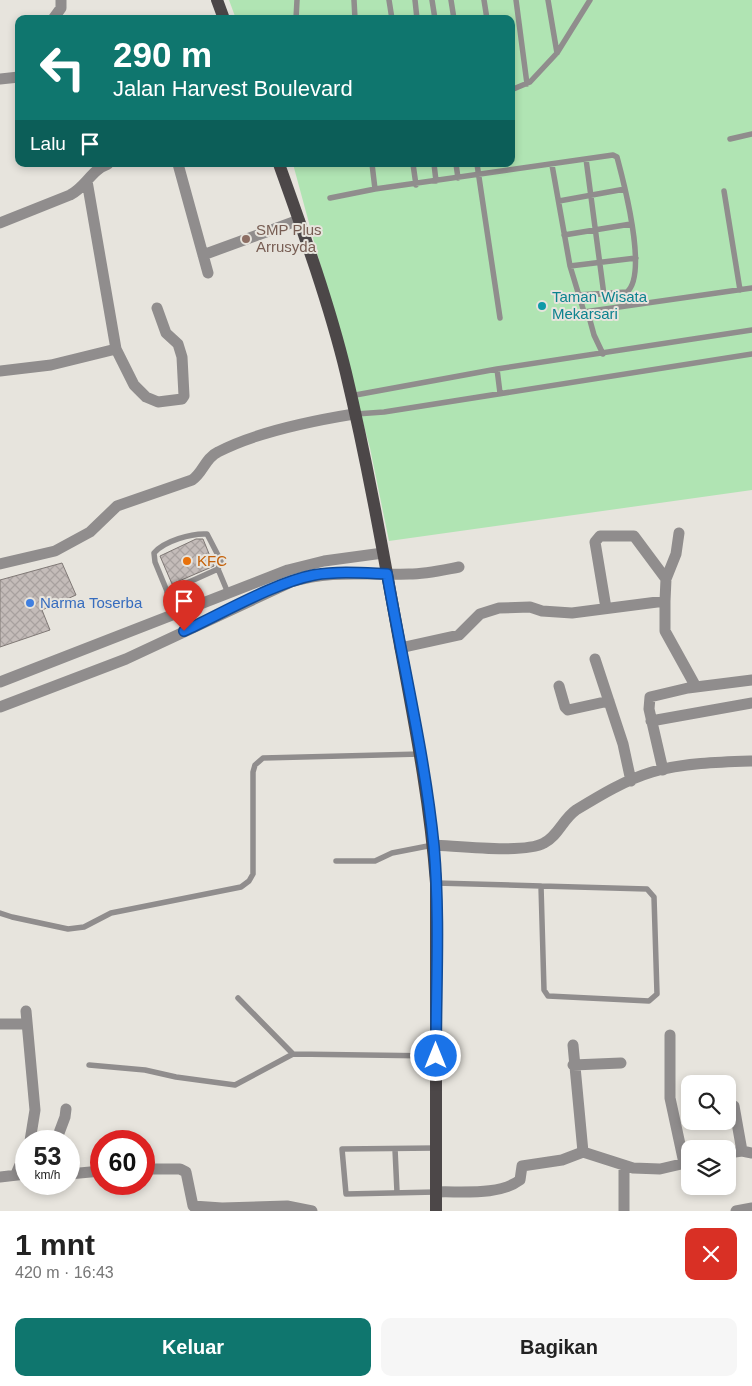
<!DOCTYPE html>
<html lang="id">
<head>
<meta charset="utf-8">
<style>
  :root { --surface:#fff; --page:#f6f6f6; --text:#222; --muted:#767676; --accent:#0f766e }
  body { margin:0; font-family:Arial,sans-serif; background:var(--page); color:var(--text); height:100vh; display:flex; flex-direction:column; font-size:19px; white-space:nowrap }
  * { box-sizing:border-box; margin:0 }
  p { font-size:16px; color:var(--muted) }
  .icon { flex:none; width:28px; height:28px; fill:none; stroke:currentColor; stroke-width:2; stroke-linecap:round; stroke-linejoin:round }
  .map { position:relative; height:1211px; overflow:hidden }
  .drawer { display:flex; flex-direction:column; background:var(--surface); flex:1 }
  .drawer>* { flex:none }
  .banner { position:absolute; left:15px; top:15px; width:500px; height:152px; border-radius:10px; box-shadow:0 2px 8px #0003; background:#0f766e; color:#fff; overflow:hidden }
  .fabs { position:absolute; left:681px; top:1075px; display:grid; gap:10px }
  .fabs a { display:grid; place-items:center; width:55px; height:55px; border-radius:10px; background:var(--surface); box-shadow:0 2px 8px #0003; font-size:25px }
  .speed { position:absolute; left:15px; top:1130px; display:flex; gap:10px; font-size:25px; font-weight:700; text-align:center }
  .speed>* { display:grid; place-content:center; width:65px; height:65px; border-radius:50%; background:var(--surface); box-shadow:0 2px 8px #0003; line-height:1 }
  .speed small { font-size:12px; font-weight:400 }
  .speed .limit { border:8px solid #d22; background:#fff; color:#111 }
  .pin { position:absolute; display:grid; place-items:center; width:42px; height:42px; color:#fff; margin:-51px -21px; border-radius:50% 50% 50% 0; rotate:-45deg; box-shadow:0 0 5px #0007 }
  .pin .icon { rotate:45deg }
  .me { position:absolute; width:55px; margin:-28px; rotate:0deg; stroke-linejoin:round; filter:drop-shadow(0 0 4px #0008) }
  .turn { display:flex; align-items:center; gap:18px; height:105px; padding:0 15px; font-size:22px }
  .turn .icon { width:65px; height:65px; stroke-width:2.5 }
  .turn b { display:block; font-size:35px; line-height:42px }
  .then { display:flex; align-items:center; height:48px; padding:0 15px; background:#0003; gap:10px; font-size:19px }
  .round { display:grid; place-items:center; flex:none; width:52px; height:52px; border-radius:10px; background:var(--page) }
  .headline { display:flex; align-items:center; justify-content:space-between; height:85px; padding:0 15px }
  h1 { font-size:30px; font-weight:600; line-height:38px }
  .cta { display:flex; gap:10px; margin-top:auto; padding:10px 15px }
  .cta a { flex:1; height:58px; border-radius:10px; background:var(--accent); color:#fff; font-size:20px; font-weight:600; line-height:58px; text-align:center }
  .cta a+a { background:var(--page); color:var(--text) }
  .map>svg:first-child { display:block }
  .park { fill:#b0e4b3 }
  .building { fill:url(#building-cross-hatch); stroke:#7f7875 }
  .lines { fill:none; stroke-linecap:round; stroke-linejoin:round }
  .lane { stroke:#908d8d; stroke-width:5.5 }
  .street { stroke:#908d8d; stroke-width:11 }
  .primary { stroke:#4c4748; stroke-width:12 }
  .route-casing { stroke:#114b97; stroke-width:12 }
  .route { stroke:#1a73e8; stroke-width:9 }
  .education-dot { fill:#8d6e63; stroke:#e7e4dd; stroke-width:2 }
  .culture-dot { fill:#0f9aa8; stroke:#e7e4dd; stroke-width:2 }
  .food-dot { fill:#e8710a; stroke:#e7e4dd; stroke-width:2 }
  .shop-dot { fill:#3f7fe0; stroke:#e7e4dd; stroke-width:2 }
  .labels { text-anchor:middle; stroke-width:4; stroke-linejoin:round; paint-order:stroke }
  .education-label { font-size:15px; fill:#785e54; stroke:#e7e4dd; text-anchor:start }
  .culture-label { font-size:15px; fill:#0d838f; stroke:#e7e4dd; text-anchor:start }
  .food-label { font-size:15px; fill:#c56008; stroke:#e7e4dd; text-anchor:start }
  .shop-label { font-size:15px; fill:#366cbe; stroke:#e7e4dd; text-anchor:start }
</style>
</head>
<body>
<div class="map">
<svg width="752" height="1211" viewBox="0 0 752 1211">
  <defs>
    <pattern id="building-cross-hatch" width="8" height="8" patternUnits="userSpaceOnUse" patternTransform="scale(1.25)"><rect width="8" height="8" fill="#c4bcb9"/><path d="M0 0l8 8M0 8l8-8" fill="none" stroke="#a8a19f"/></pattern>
  </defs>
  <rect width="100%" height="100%" fill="#e7e4dd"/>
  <path class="park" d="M229,0H752V490L389,541L370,448L293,164H511V19H236Z"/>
  <path class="building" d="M196,539H203L214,566L172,584L160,556Z
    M62,563L76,595L42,610L50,630L0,647V580Z"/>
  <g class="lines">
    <path class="lane" d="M354,0L355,19
      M389,0L392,19
      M415,0L417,19
      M432,0L435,19
      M451,0L454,19
      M484,0L487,19
      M516,0L527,84
      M548,0L557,53
      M296,19L297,0
      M511,90L530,82L557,53L590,0
      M730,139L752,134
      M586,159L604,295
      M372,164L375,189
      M413,164L416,185
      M434,164L436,181
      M456,164L458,178
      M477,164L500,318
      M552,165L570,266L584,312L752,288
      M724,191L740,290
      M330,198L375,189L613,155L617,157C624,183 648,274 627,292L577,295
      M559,201L625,189
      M564,235L631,224
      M570,266L636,258
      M588,313L594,335L603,354
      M497,369L500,393
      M350,396L497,369L752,330
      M356,414L384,412L752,354
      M167,592L218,569
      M176,613L155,562L154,553C164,541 192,533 207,534L221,561L218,569L228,593
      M336,861H375L392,853L433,845
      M436,883L541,886L544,990L548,996L649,1001L657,994L654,897L647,889L541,886
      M0,913L12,917L68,929L84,927L111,913L241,887L249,881L253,874V772L255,765L263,758L421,754
      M238,998L293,1054
      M89,1065L145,1070L176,1077L235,1085L293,1054L436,1056
      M395,1149L397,1192
      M436,1192L346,1194L342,1149L436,1148"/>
    <path class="street" d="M53,19L61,8V0
      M0,79L19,77
      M178,164L208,273
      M87,181L116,349L134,385L146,397L158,402L182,399L184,396L182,357L178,344L166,333L157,308
      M0,223L70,195C86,187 91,170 108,164
      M203,255L299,220
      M0,371L51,365L116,349
      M0,564L55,551L90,532L117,506L192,480C203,473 205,458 218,452C256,432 311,421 354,414
      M665,601V631L696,687
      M606,608L595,542L600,536H634L666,579
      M400,648L459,635L480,614L499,608L530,607L542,611L572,613L665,601L666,579L676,554L679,533
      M595,659L623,744L631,781
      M0,682L288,570L324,561L383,553
      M559,686L565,707L568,710L609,701
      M0,707L126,659L291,582C335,569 365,576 409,574C426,574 443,570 459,567
      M651,721L752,703
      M663,770L649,709L650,697L688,688L752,680
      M433,845C458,846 524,854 544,843C558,836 563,819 576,810C599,796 625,780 652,772C683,763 720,762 752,761
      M26,1011L35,1110L30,1141
      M0,1024H27
      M670,1035V1098L684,1163
      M573,1045L583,1152
      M573,1065L621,1063
      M734,1106L742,1151
      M56,1141L65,1117L66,1109
      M728,1153L742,1151L752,1153
      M624,1167V1211
      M144,1169H180L186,1172L193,1206L222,1208L287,1206L312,1211
      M16,1174L26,1151
      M69,1174L101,1171
      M0,1177L26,1174
      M436,1192C461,1191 499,1196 520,1180L522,1166L562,1160L583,1152L633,1168L660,1169L690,1162
      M736,1211L752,1208"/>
    <path class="primary" d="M217,0L224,19
      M279,164C303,231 329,303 346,373C367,461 383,551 399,640C414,721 430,801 436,883V1211"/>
  </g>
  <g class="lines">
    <g class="route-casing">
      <path id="route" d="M184,631C221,614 276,582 314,575C339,571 363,573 387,574C403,665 425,756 434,847C440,916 436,987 436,1056"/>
    </g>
    <use href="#route" class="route"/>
  </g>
  <circle class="education-dot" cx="246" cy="239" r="5"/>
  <circle class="culture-dot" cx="542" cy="306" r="5"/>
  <circle class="food-dot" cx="187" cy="561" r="5"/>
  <circle class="shop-dot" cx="30" cy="603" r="5"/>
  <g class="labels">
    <g class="education-label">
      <text x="256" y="235">SMP Plus<tspan x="256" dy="17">Arrusyda</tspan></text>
    </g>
    <g class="culture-label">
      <text x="552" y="302">Taman Wisata<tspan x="552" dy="17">Mekarsari</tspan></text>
    </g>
    <g class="food-label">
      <text x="197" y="566">KFC</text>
    </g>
    <g class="shop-label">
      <text x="40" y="608">Narma Toserba</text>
    </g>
  </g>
</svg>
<div class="fabs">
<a><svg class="icon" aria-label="search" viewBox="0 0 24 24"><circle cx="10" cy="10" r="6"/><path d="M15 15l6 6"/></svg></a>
<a><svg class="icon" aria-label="layers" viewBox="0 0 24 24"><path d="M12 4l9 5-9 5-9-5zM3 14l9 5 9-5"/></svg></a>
</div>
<div class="speed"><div>53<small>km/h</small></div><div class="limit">60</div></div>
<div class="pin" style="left:184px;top:631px;background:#d93025"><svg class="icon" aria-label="arrive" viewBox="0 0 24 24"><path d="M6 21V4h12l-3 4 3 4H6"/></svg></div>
<svg class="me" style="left:436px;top:1056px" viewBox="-20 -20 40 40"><circle r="17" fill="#1a73e8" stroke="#fff" stroke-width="3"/><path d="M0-11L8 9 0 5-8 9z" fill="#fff"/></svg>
<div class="banner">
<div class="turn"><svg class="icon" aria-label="left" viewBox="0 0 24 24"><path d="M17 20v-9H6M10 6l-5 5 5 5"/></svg><div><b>290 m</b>Jalan Harvest Boulevard</div></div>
<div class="then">Lalu<svg class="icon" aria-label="arrive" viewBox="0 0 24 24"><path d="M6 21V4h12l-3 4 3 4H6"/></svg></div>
</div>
</div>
<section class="drawer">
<div class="headline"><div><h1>1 mnt</h1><p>420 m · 16:43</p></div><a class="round" style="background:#d93025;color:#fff"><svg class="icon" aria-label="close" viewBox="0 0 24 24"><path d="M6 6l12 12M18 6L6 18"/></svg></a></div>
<div class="cta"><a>Keluar</a><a>Bagikan</a></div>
</section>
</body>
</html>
